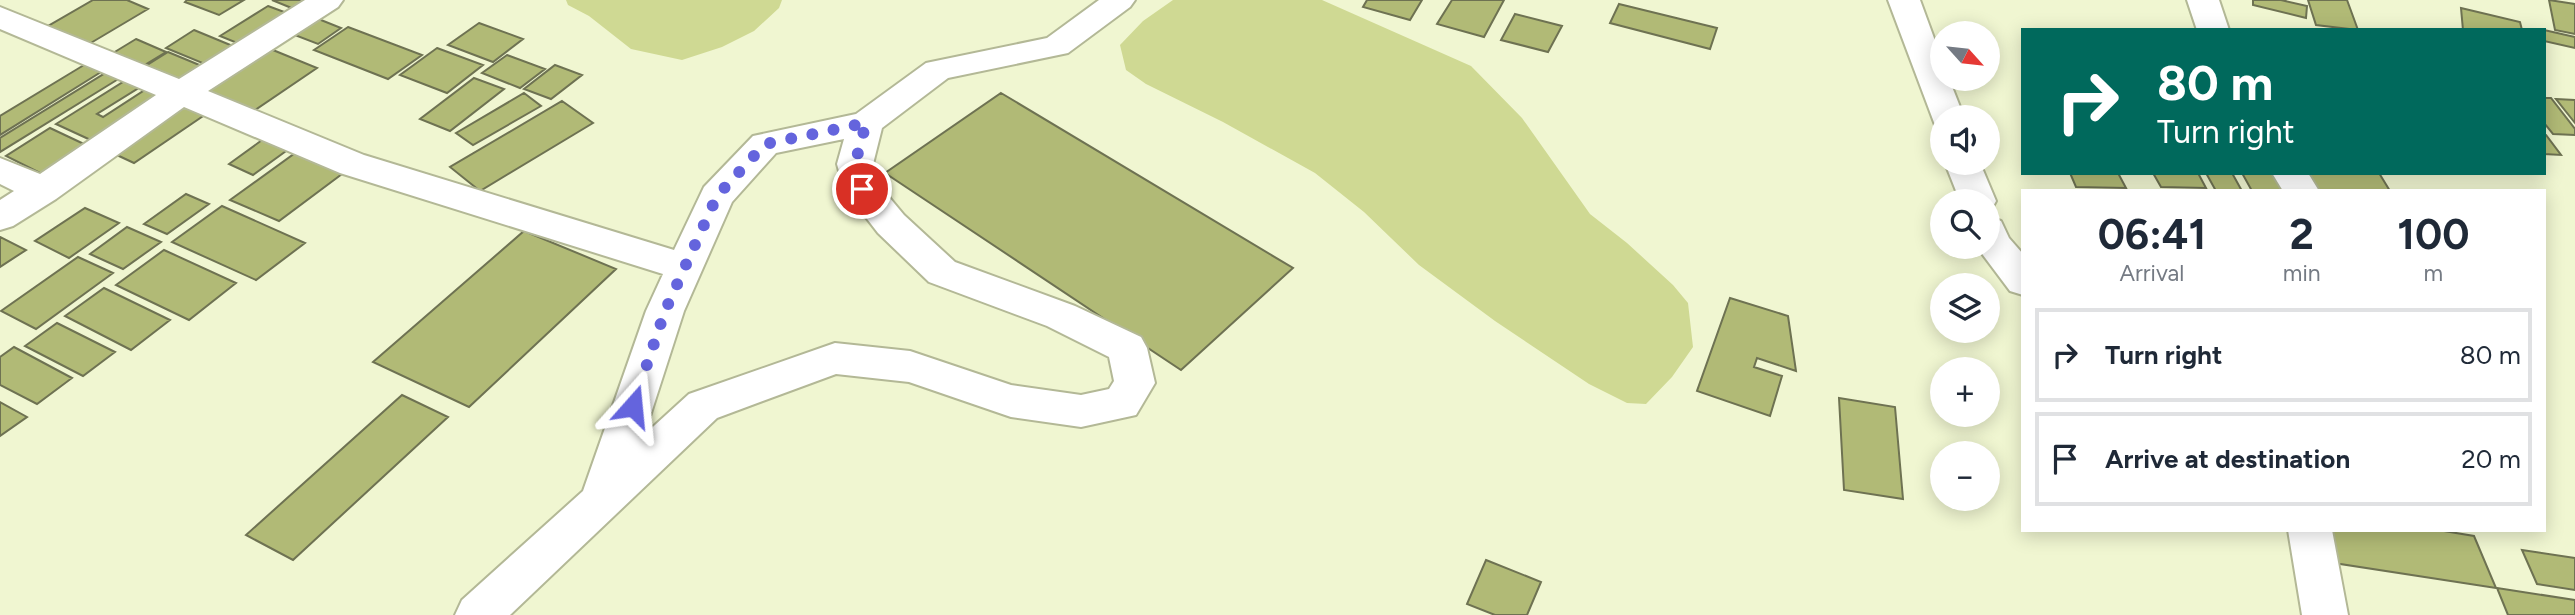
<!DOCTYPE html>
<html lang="en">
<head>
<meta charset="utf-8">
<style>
  :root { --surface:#fff; --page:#f2f2f3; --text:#1f2937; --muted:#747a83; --line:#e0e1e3 }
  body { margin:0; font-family:Figtree,sans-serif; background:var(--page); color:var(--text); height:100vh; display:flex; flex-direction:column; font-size:26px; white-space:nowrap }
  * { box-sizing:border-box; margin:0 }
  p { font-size:23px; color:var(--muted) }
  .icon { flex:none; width:38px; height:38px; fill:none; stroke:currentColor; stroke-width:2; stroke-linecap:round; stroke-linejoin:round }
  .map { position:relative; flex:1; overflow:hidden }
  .drawer { position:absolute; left:2021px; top:189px; width:525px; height:343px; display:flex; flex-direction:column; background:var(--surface); border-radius:0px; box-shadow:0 4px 18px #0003 }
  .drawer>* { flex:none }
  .banner { position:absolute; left:2021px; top:28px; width:525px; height:147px; border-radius:0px; box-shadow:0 4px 18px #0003; background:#00695c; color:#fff; overflow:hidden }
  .needle { width:46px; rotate:117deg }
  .fabs { position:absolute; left:1930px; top:21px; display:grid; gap:14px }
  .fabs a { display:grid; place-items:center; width:70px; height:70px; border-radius:50%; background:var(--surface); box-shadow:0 4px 18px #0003; font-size:35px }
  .pin { position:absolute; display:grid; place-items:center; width:60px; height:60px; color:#fff; margin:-30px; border:4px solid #fff; border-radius:50%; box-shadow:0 2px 7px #0007 }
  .me { position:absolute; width:77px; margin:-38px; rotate:18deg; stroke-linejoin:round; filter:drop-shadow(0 0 5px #0008) }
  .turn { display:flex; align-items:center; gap:24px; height:147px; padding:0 21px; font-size:32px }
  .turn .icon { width:91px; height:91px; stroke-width:2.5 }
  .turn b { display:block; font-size:49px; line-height:60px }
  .eta { display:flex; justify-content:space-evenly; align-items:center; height:119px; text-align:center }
  .eta b { font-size:42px; font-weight:700; line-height:49px }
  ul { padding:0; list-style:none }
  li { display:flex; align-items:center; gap:21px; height:94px; margin:0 14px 10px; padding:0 7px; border:4px solid var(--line); border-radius:0px }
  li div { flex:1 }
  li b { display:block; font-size:26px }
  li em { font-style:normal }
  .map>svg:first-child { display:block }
  .water { fill:#cfd993 }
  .building { fill:#b1ba76; stroke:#6e7252; stroke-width:2 }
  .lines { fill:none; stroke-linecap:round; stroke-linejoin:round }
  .minor-casing { stroke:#b3b896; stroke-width:4 }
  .minor { fill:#fff; fill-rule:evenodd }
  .route { stroke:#6464dd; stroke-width:12; stroke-dasharray:0 21.6 }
</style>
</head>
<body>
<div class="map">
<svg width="2575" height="615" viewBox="0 0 2575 615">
  <rect width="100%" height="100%" fill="#f0f6d1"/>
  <path class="water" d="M566,0H782L779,8L754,31L722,47L682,60L631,49L589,16L568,5Z
    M1173,0H1322L1471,66L1522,118L1590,214L1627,243L1673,285L1688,303L1693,347L1672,377L1646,404L1627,403L1589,384L1495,321L1419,265L1364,212L1315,173L1223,122L1146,84L1126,70L1120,45L1143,21Z"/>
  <path class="building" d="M93,0H127L148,9L84,47L43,29Z
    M187,0H244L219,15L185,2Z
    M272,0H315L299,11Z
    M1367,0H1422L1410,20L1363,7Z
    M1452,0H1504L1484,37L1437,24Z
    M2253,0H2281L2307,6L2306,18L2253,5Z
    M2308,0H2347L2358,30L2316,25Z
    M2549,0L2575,4V34L2555,30Z
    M1619,4L1717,28L1710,49L1610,23Z
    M268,6L295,16L247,47L220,36Z
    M2461,8L2520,22L2522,30H2463Z
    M1515,14L1562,26L1548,52L1501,40Z
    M311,16L341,28L318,44L287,32Z
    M479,23L523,39L493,62L448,45Z
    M348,27L422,55L388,79L314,50Z
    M194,30L240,49L212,67L166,48Z
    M2544,30L2575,37V48L2544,41Z
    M136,39L166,52L143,66L113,53Z
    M268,48L317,68L255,110L205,90Z
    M437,48L483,65L447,93L400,75Z
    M168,52L209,69L184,85L144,67Z
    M507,55L545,69L520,88L482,73Z
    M84,65L101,72L0,135V116Z
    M555,65L582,75L551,99L524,89Z
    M107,72L120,78L0,152V138Z
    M131,77L145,84L97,114L103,117L151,86L169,94L95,142L56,124Z
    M474,78L504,89L450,131L420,119Z
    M524,93L541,106L473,145L456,133Z
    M1001,93L1293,268L1181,370L885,173Z
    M2544,98H2551L2575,129V135L2553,134L2544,123Z
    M2556,99L2575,100V123Z
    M179,100L209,112L134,163L104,149Z
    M562,101L593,123L480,191L450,167Z
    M50,128L86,145L42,174L6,156Z
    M269,135L293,146L253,175L229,164Z
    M2544,135H2546L2561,155L2544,154Z
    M298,151L346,171L279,221L230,200Z
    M2070,173H2118L2126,188L2076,187Z
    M2153,173H2198L2206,188L2161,187Z
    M2206,173H2232L2242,191H2216Z
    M2242,173H2277L2287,191H2252Z
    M2307,173H2379L2390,191H2317Z
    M186,194L209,204L167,234L144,224Z
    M222,206L305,243L256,280L172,242Z
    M85,208L119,223L69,258L35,241Z
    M127,227L161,242L123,269L90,254Z
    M524,231L616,269L469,407L373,362Z
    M0,237L26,250L0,267Z
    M164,250L236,283L189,320L116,285Z
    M78,257L113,273L36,329L1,311Z
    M104,288L170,320L131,350L65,316Z
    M1730,298L1788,316L1796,371L1757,358L1754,367L1782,376L1770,416L1697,391Z
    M57,323L115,352L83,376L25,346Z
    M14,347L72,378L37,404L0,385V357Z
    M402,395L448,417L293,560L246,535Z
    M1839,398L1895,407L1903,499L1844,490Z
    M0,402L27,417L0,436Z
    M2323,530H2438L2474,536L2496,588L2334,563Z
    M2522,550L2575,558V590L2537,584Z
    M1486,560L1541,582L1527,615H1495L1467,604Z
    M2497,588L2575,600V615H2508Z"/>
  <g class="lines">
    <g class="minor-casing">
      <path id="minor" d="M305,0H343L338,7L208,91L364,155L674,250L704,187L753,136L856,114L926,63L1047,38L1099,0H1135L1130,7L1068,53L948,78L882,128L873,164L879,185L904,215L955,262L1075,306L1141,337L1147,348L1155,383L1136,415L1081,427L1011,417L909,382L836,374L717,418L510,615H455L462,600L583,491L646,311L663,274L340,173L184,107L56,199L13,226L0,230V200L14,191L0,184V158L40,174L156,95L0,29V7L179,79ZM844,139L837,164L844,189L878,233L929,282L1047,326L1109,357L1114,381L1109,389L1081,395L1011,385L910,351L835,343L689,394L644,435L684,311L732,202L776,153Z
        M1888,0H1920L1942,60V79H1949L1964,117H1942V127L1935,125Z
        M2187,0H2219L2229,30H2197Z
        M1945,163H1980L1996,201L1991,210L1988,211V201H1960Z
        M2272,173H2308L2319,191H2283Z
        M1988,217L2001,221L2009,238L2023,254V295L2010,291L1977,247H1988Z
        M2288,530H2332L2348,615H2302Z"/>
    </g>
    <use href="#minor" class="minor"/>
  </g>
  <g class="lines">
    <path class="route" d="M633,406L665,311L717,196L765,144L866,123L855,164L862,189"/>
  </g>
</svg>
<div class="fabs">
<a><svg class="needle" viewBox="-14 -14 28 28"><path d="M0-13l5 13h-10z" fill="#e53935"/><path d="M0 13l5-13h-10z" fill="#747a83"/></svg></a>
<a><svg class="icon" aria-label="sound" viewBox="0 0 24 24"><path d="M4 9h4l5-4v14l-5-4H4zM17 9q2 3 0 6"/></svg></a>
<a><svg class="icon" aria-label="search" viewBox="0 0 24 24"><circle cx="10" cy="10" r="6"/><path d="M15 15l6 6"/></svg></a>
<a><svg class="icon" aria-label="layers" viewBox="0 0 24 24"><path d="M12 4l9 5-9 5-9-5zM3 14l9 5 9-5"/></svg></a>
<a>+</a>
<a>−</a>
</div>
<div class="pin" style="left:862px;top:189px;background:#d93025"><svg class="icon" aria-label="arrive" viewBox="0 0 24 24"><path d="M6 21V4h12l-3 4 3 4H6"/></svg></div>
<svg class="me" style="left:633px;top:406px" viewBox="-20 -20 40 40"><path d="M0-17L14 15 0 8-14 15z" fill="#6464dd" stroke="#fff" stroke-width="4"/></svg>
<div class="banner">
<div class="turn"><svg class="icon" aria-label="right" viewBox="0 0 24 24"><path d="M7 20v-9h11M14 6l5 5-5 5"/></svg><div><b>80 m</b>Turn right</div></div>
</div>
<section class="drawer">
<div class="eta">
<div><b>06:41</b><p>Arrival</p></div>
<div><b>2</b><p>min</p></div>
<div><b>100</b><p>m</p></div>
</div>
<ul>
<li><svg class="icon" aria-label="right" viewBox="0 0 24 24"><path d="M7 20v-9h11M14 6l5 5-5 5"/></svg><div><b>Turn right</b></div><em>80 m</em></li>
<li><svg class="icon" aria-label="arrive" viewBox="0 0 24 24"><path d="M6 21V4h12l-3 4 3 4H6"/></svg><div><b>Arrive at destination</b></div><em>20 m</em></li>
</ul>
</section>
</div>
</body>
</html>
